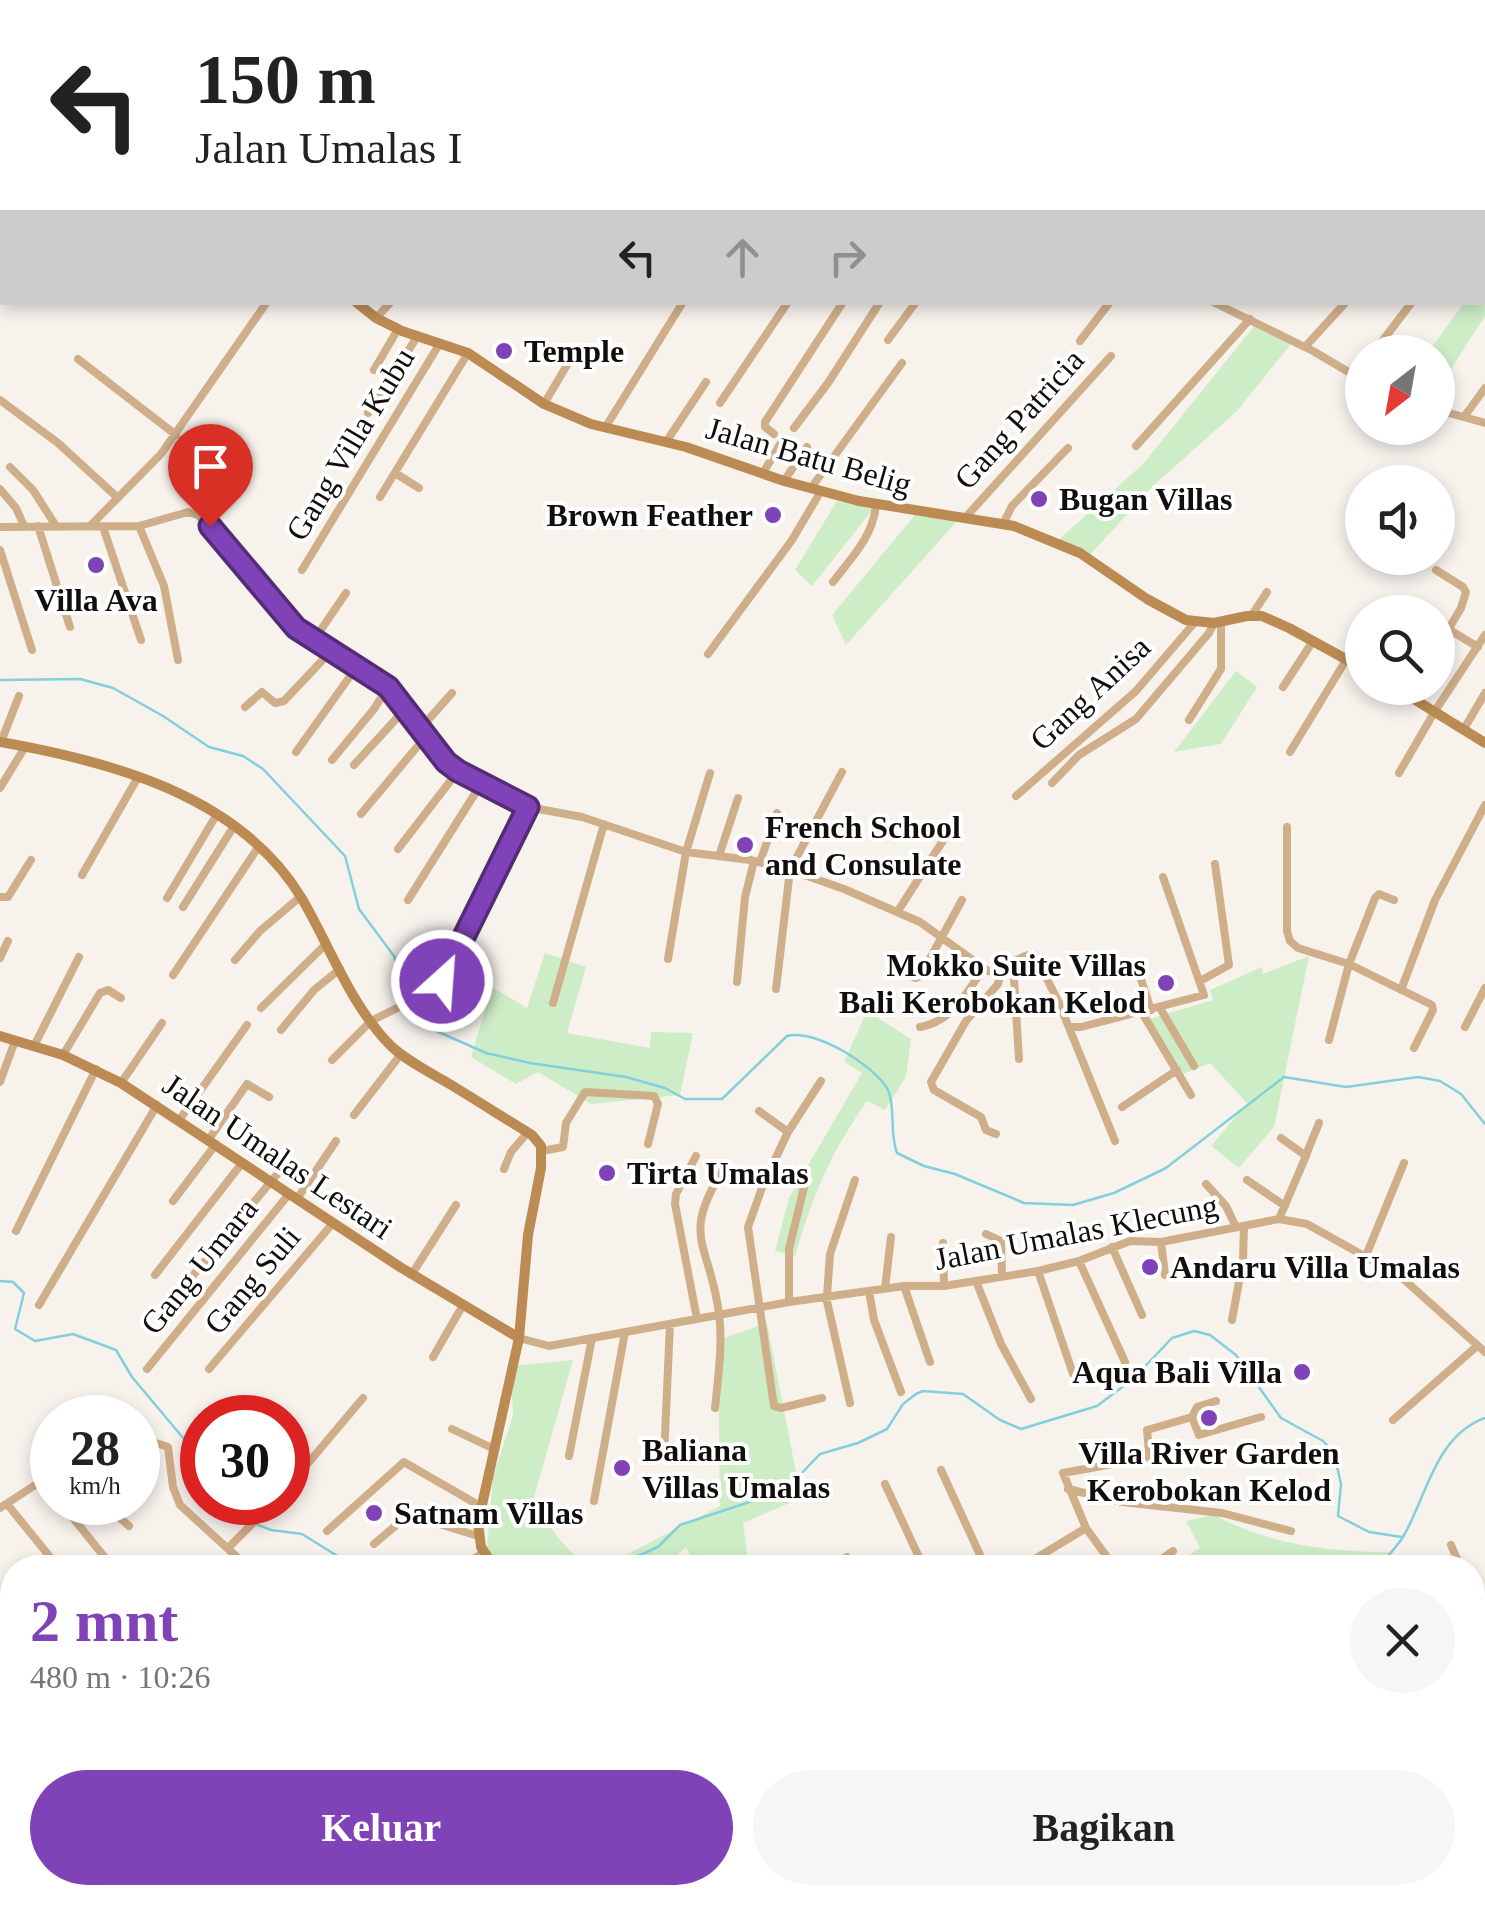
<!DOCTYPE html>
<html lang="id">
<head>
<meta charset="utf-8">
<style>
  :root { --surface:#fff; --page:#f6f6f6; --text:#222; --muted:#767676; --accent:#7f42b7 }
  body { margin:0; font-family:"Times New Roman",serif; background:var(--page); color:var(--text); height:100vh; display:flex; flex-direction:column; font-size:38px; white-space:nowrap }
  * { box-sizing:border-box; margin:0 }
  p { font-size:32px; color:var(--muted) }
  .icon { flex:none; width:55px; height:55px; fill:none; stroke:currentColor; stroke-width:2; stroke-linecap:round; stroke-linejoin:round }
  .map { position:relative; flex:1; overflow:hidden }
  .side { position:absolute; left:0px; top:1555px; width:1485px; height:350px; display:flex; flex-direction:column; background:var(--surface); border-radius:40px 40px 0 0; box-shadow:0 5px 15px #0003 }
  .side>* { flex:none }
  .top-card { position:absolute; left:0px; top:0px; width:1485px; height:305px; box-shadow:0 5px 15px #0003; background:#fff; color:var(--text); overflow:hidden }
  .needle { width:65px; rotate:211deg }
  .fabs { position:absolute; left:1345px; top:335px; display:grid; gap:20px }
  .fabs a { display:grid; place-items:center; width:110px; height:110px; border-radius:50%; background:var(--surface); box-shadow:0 5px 15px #0003; font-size:50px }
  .speed { position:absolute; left:30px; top:1395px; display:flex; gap:20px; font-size:50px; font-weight:700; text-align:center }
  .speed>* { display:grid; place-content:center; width:130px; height:130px; border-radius:50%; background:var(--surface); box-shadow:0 5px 15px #0003; line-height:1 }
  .speed small { font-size:25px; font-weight:400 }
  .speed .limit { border:15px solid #d22; background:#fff; color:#111 }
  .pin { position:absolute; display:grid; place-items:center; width:85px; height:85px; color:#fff; margin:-102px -42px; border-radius:50% 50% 50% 0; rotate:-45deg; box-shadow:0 0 10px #0007 }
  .pin .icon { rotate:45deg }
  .me { position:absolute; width:110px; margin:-55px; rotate:26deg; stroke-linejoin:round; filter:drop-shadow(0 0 8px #0008) }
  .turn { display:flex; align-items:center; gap:35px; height:210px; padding:0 30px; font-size:45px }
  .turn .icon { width:130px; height:130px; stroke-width:2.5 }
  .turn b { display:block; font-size:70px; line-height:85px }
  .lanes { display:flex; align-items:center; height:95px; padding:0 30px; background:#0003; justify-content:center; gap:50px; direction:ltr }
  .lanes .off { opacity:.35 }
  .round { display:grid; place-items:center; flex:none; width:105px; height:105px; border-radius:52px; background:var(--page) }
  .overview { display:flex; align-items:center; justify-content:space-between; height:170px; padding:0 30px }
  h1 { font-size:60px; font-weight:700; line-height:75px; color:var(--accent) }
  .button { display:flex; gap:20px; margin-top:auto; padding:20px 30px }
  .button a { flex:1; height:115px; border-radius:60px; background:var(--accent); color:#fff; font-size:40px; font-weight:700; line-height:115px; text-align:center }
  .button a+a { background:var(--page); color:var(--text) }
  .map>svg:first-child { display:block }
  .green { fill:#cdedc6 }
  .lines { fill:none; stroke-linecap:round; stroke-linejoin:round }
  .stream { stroke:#83cfdd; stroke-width:2.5 }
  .street { stroke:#cfae8a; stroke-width:8 }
  .secondary { stroke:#bb8b53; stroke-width:10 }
  .route-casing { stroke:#532b77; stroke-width:25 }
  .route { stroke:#7f42b7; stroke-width:18 }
  .poi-dot { fill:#7f42b7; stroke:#fff; stroke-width:4 }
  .labels { text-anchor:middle; stroke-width:8; stroke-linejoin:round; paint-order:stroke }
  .poi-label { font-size:32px; font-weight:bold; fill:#110f0d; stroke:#fff; text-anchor:start }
  .street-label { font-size:32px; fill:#110f0d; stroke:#fff }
</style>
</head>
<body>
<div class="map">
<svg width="1485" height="1905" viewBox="0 0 1485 1905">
  <rect width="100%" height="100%" fill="#f8f2ed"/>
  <path class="green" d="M1484,275L1485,316L1438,389V352H1428L1464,303L1482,302Z
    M1255,325L1291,344L1237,411L1153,486L1087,558L1054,544L1144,463Z
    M837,501L874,508L812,586L795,570Z
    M915,515L959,519L846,645L832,615Z
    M1236,671L1257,687L1221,744L1174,752Z
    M545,953L586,967L567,1033L650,1048L651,1032L693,1033L680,1095L591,1104L538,1072L516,1084L471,1057L492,987L527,1008Z
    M1309,956L1274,1127L1239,1168L1211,1146L1247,1103L1210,1063L1183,1074L1146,1020L1213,1000L1210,990L1262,967L1263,974Z
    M867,1011L911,1039L906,1077L885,1110L867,1101C830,1154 813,1195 795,1256L775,1251L789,1198L862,1073L844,1062Z
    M767,1323L801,1498L743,1523L749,1567H695L686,1547L664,1567L592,1568L620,1558L720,1506L718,1340Z
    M573,1360L533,1501L559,1539L586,1567H493L486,1560L493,1477L513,1415L511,1366Z
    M1214,1515C1268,1544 1332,1553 1394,1552L1373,1567L1169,1568L1200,1548L1186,1521Z
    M1013,1893H1170L1181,1905H1025Z"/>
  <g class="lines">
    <path class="stream" d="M0,680L80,679L113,688L163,716L209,747L243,756L263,769L345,856L359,909L394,956L410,997
      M413,1004L425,1026L486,1053L530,1063L626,1077L665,1088L685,1099H722L787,1036C815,1028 875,1066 888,1090C896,1108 889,1132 897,1153L924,1166L955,1174L1024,1203L1073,1205L1114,1193L1166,1168L1284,1077L1346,1087L1418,1077L1440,1081L1461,1094L1485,1124
      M0,1281L13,1282L24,1293L15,1329L35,1341L73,1334L116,1350L132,1377L184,1439L192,1478L202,1486
      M225,1502L248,1521L271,1530L302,1534L339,1557L372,1568
      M611,1568L658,1547L680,1525L777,1493L796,1479L820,1454L858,1443L887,1429L903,1404L916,1394L923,1391L963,1394L1000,1420L1021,1429L1097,1406L1133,1379L1172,1338L1194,1331L1210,1335L1236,1355L1281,1418L1323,1441L1334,1453L1341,1484L1338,1516L1369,1532L1402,1537
      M1379,1568C1386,1557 1396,1548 1403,1537C1427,1496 1435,1436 1485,1418
      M0,1704L12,1700
      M1008,1892L1038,1905"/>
    <path class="street" d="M481,0L485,2
      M35,2L36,0
      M213,2L215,0
      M461,2L463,0
      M524,2L526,0
      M578,2L580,0
      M627,2L629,0
      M682,2L684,0
      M711,2L713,0
      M733,2L735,0
      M1046,2L1048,0
      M1233,2L1235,0
      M1296,2L1298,0
      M1343,2L1345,0
      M1432,2L1434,0
      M1482,225L1485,222
      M1213,302L1313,351L1362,380
      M376,318L391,302
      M888,340L916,302
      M1080,341L1110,302
      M1305,347L1346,302
      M1374,352L1412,302
      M78,359L176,435
      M374,370L398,329
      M0,400L58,443L118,498
      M720,403L788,302
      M544,404L567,365
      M1438,410L1485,423
      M368,413L417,337
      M1464,417L1485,388
      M605,428L683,302
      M794,428L828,383L880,302
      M774,434L765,427V422L843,302
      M666,442L706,382
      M1136,446L1250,319
      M10,467L33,490L56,526
      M395,473L419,488
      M763,473L782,441
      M784,481L807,447
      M811,488L902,363
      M0,489L16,508L24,526
      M380,497L468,353
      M965,518L1111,356
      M1003,524L1012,506L1068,448
      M91,525L161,454L267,302
      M38,526L70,627
      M139,526L164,586L178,660
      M0,527L139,526L188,512L198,515L249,570L296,628L388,687L447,762L458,771L528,807L582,817L686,852L750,860L790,870L844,889L920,922L988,971C1008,974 1016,953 1035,955L1059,1003L1115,1141
      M103,527L141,640
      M0,550L32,650
      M302,570L440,343
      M1436,570L1463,587L1466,592L1461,608L1438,647
      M833,582C851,558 873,537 876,505
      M1252,615L1267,592
      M1438,623L1478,647
      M314,640L346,593
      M708,654L792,540L821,491
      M1283,687L1313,641
      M245,707L262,692L275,703L284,701L332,650
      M1189,720L1221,669V622
      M421,728L452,693
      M1464,729L1485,693
      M1,742L19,696
      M296,752L358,665
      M1290,752L1346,660
      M332,760L374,709L388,687
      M354,765L407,707
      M1399,773L1435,711L1485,635
      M1052,783L1079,755L1136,719L1209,633L1214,623
      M0,788L25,747
      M1016,796L1136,691L1195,622
      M361,814L427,735
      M1287,827V931L1290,941L1298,948L1349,964L1432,1005L1433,1010L1414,1048
      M398,849L458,771
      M719,856L738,798
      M760,862L777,813
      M82,875L138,777
      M0,897H8L31,860
      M167,898L217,814
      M408,900L481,784
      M183,907L234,826
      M898,911L944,839
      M0,958L8,941
      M668,959L686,852L710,773
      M235,960L260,931L300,897
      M1013,963L1019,1059
      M1123,964H1130L1139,973L1151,1010
      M890,969L916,978L921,975L962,900
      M173,975L259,846
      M1200,981L1229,965L1215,864
      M737,982L745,897L754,861
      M776,989L790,870L842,772
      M1401,990L1435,900L1485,805
      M553,1003L604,824
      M261,1008L326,944
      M1160,1008L1194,1066
      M1141,1011L1191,1095
      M920,1027C953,1021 965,995 983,969
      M1069,1027H1081L1204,995L1163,877
      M1465,1027L1485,988
      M281,1030L314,990L340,969
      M1329,1040L1349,964L1375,898L1379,894L1394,900
      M34,1046L79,957
      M63,1055L100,993L108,990L121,998
      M332,1060L371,1021L435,989L443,981L528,807
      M821,1081L788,1132L763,1185L748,1227L774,1406L781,1408L822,1398
      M0,1082L15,1041
      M121,1083L162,1023
      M1122,1107L1177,1070
      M759,1111L788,1132
      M354,1115L401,1054
      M180,1119L247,1025
      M996,1134L986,1130L981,1117L934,1090L931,1082L966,1021L998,984L1001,972
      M209,1139L247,1084L269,1097
      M542,1151L563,1147L566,1123L585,1092L654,1096L658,1104L648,1144
      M1306,1155L1319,1123
      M696,1156L676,1194L675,1204L697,1319
      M504,1169L511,1152L528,1132
      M1247,1180L1285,1206
      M1206,1184L1226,1206L1236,1227
      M297,1199L336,1141
      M173,1201L216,1144
      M1279,1219L1306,1156L1281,1138
      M16,1231L96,1069
      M986,1234L1001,1241L1002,1276
      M1161,1242L1165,1275
      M943,1243L944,1286
      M1112,1247L1142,1315
      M1365,1258L1404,1163
      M1079,1261L1125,1362
      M1038,1271L1073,1374
      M412,1274L456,1205
      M155,1275L242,1163
      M976,1281L1001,1344L1031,1399
      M904,1286L930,1362
      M885,1288L891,1237
      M869,1291L874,1320L901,1392
      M827,1296L830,1254L855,1180
      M826,1297L850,1403
      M789,1302V1249L807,1175
      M39,1305L157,1105
      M166,1308L289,1160
      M1232,1320L1243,1260L1244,1226
      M519,1338L549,1346L789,1302L904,1286H944L1038,1271L1079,1261L1130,1241L1161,1242L1279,1219L1307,1224L1400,1276L1485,1352
      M433,1357L463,1305
      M147,1369L289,1194
      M209,1369L333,1223
      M715,1408C718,1378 723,1344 719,1314C710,1242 679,1238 725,1167
      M1192,1417L1199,1435L1261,1417
      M1393,1420L1477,1346
      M452,1429L494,1449
      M138,1437L168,1447L173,1487L180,1505L249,1568
      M569,1456L592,1338
      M664,1456L670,1324
      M941,1470L986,1568
      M43,1480L52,1492
      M885,1484L924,1568
      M288,1487L363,1398
      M1068,1489L1122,1502L1222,1513L1291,1531
      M594,1501L625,1332
      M60,1502L111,1565
      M102,1502L129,1526
      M7,1504L59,1568
      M0,1508L52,1474
      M327,1531L404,1462L480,1506
      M374,1544L413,1511L439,1524L478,1536
      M1451,1545L1461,1568
      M229,1547L274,1502
      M847,1557L851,1568
      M460,1568L484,1552
      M1020,1568L1086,1528
      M1115,1568L1086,1528L1063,1473L1146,1458L1149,1452L1147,1430L1192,1417L1197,1407L1216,1401
      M1149,1568L1173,1551
      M1472,1594L1485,1623
      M0,1600L12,1611
      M1472,1688L1485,1673
      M1472,1838L1485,1824
      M456,1892L472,1905
      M492,1892L508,1905
      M649,1892L667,1905
      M1278,1892L1288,1905
      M1371,1892L1385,1905
      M593,1893L610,1905
      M1155,1905L1163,1901L1174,1905
      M1410,1905L1421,1892"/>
    <path class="secondary" d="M1256,0L1262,2
      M1136,2L1138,0
      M0,11L2,13
      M1482,64H1485
      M356,302L376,318L402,331L468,353L544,404L591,424L686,447L784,481L859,501L1014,526L1080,553L1147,599L1186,620L1214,623L1247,616H1262L1289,628L1362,668
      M1396,688L1485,743
      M0,742C109,761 239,795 301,897C330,946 350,1005 391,1046C407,1061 429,1072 448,1083C476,1100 504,1118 532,1135L541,1146V1168L528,1235L519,1338L478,1523L481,1547L495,1568
      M0,1036L63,1055L121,1083L400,1267L519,1338
      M743,1892L754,1905"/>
  </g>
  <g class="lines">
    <g class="route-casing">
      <path id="route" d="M210,526L296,628L388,687L446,762L458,771L528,807L442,981"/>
    </g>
    <use href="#route" class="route"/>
  </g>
  <g class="poi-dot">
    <circle cx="504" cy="351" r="10"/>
    <circle cx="1039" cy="499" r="10"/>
    <circle cx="773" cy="515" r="10"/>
    <circle cx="96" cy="565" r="10"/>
    <circle cx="745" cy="845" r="10"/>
    <circle cx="1166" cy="983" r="10"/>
    <circle cx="607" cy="1173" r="10"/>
    <circle cx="1150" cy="1267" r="10"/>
    <circle cx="1302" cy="1372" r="10"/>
    <circle cx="1209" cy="1418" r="10"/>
    <circle cx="622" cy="1468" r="10"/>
    <circle cx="374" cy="1513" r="10"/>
  </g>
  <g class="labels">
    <g class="poi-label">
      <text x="524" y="362">Temple</text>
      <text x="1059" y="510">Bugan Villas</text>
      <text x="753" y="526" text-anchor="end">Brown Feather</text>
      <text x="96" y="611" text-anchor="middle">Villa Ava</text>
      <text x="765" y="838">French School<tspan x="765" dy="37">and Consulate</tspan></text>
      <text x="1146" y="976" text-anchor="end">Mokko Suite Villas<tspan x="1146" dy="37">Bali Kerobokan Kelod</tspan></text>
      <text x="627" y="1184">Tirta Umalas</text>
      <text x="1170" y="1278">Andaru Villa Umalas</text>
      <text x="1282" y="1383" text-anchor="end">Aqua Bali Villa</text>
      <text x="642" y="1461">Baliana<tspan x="642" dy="37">Villas Umalas</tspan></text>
      <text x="1209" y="1464" text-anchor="middle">Villa River Garden<tspan x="1209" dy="37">Kerobokan Kelod</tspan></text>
      <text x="394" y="1524">Satnam Villas</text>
    </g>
    <g class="street-label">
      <text transform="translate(1019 419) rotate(-48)" y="11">Gang Patricia</text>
      <text transform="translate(350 444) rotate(-59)" y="11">Gang Villa Kubu</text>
      <text transform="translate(809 456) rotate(16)" y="11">Jalan Batu Belig</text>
      <text transform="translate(1090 693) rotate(-43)" y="11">Gang Anisa</text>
      <text transform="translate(278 1156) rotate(34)" y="11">Jalan Umalas Lestari</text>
      <text transform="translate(1076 1232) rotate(-11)" y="11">Jalan Umalas Klecung</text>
      <text transform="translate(199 1266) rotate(-51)" y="11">Gang Umara</text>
      <text transform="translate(252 1280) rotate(-50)" y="11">Gang Suli</text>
    </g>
  </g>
</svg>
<div class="fabs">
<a><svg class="needle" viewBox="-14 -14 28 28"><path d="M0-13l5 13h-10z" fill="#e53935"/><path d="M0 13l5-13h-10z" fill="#767676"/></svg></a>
<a><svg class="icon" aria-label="sound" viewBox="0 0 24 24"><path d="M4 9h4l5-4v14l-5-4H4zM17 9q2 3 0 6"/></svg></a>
<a><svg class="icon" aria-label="search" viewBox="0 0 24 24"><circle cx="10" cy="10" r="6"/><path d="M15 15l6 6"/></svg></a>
</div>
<div class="speed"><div>28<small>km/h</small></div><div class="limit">30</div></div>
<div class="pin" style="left:210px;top:526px;background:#d93025"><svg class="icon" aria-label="arrive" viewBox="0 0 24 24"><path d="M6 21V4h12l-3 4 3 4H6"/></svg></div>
<svg class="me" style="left:442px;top:981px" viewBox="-20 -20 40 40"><circle r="17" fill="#7f42b7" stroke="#fff" stroke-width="3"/><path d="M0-11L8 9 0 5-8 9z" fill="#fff"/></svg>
<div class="top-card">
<div class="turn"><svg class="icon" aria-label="left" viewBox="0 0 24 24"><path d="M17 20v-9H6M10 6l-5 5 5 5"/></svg><div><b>150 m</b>Jalan Umalas I</div></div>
<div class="lanes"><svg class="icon" aria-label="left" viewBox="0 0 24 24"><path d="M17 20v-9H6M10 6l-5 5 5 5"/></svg><svg class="icon off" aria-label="ahead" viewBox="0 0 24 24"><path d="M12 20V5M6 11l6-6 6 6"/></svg><svg class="icon off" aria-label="right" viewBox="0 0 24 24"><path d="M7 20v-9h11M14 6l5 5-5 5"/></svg></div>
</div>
<section class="side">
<div class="overview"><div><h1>2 mnt</h1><p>480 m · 10:26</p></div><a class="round"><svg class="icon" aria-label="close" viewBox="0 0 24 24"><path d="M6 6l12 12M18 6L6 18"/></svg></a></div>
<div class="button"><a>Keluar</a><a>Bagikan</a></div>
</section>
</div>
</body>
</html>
